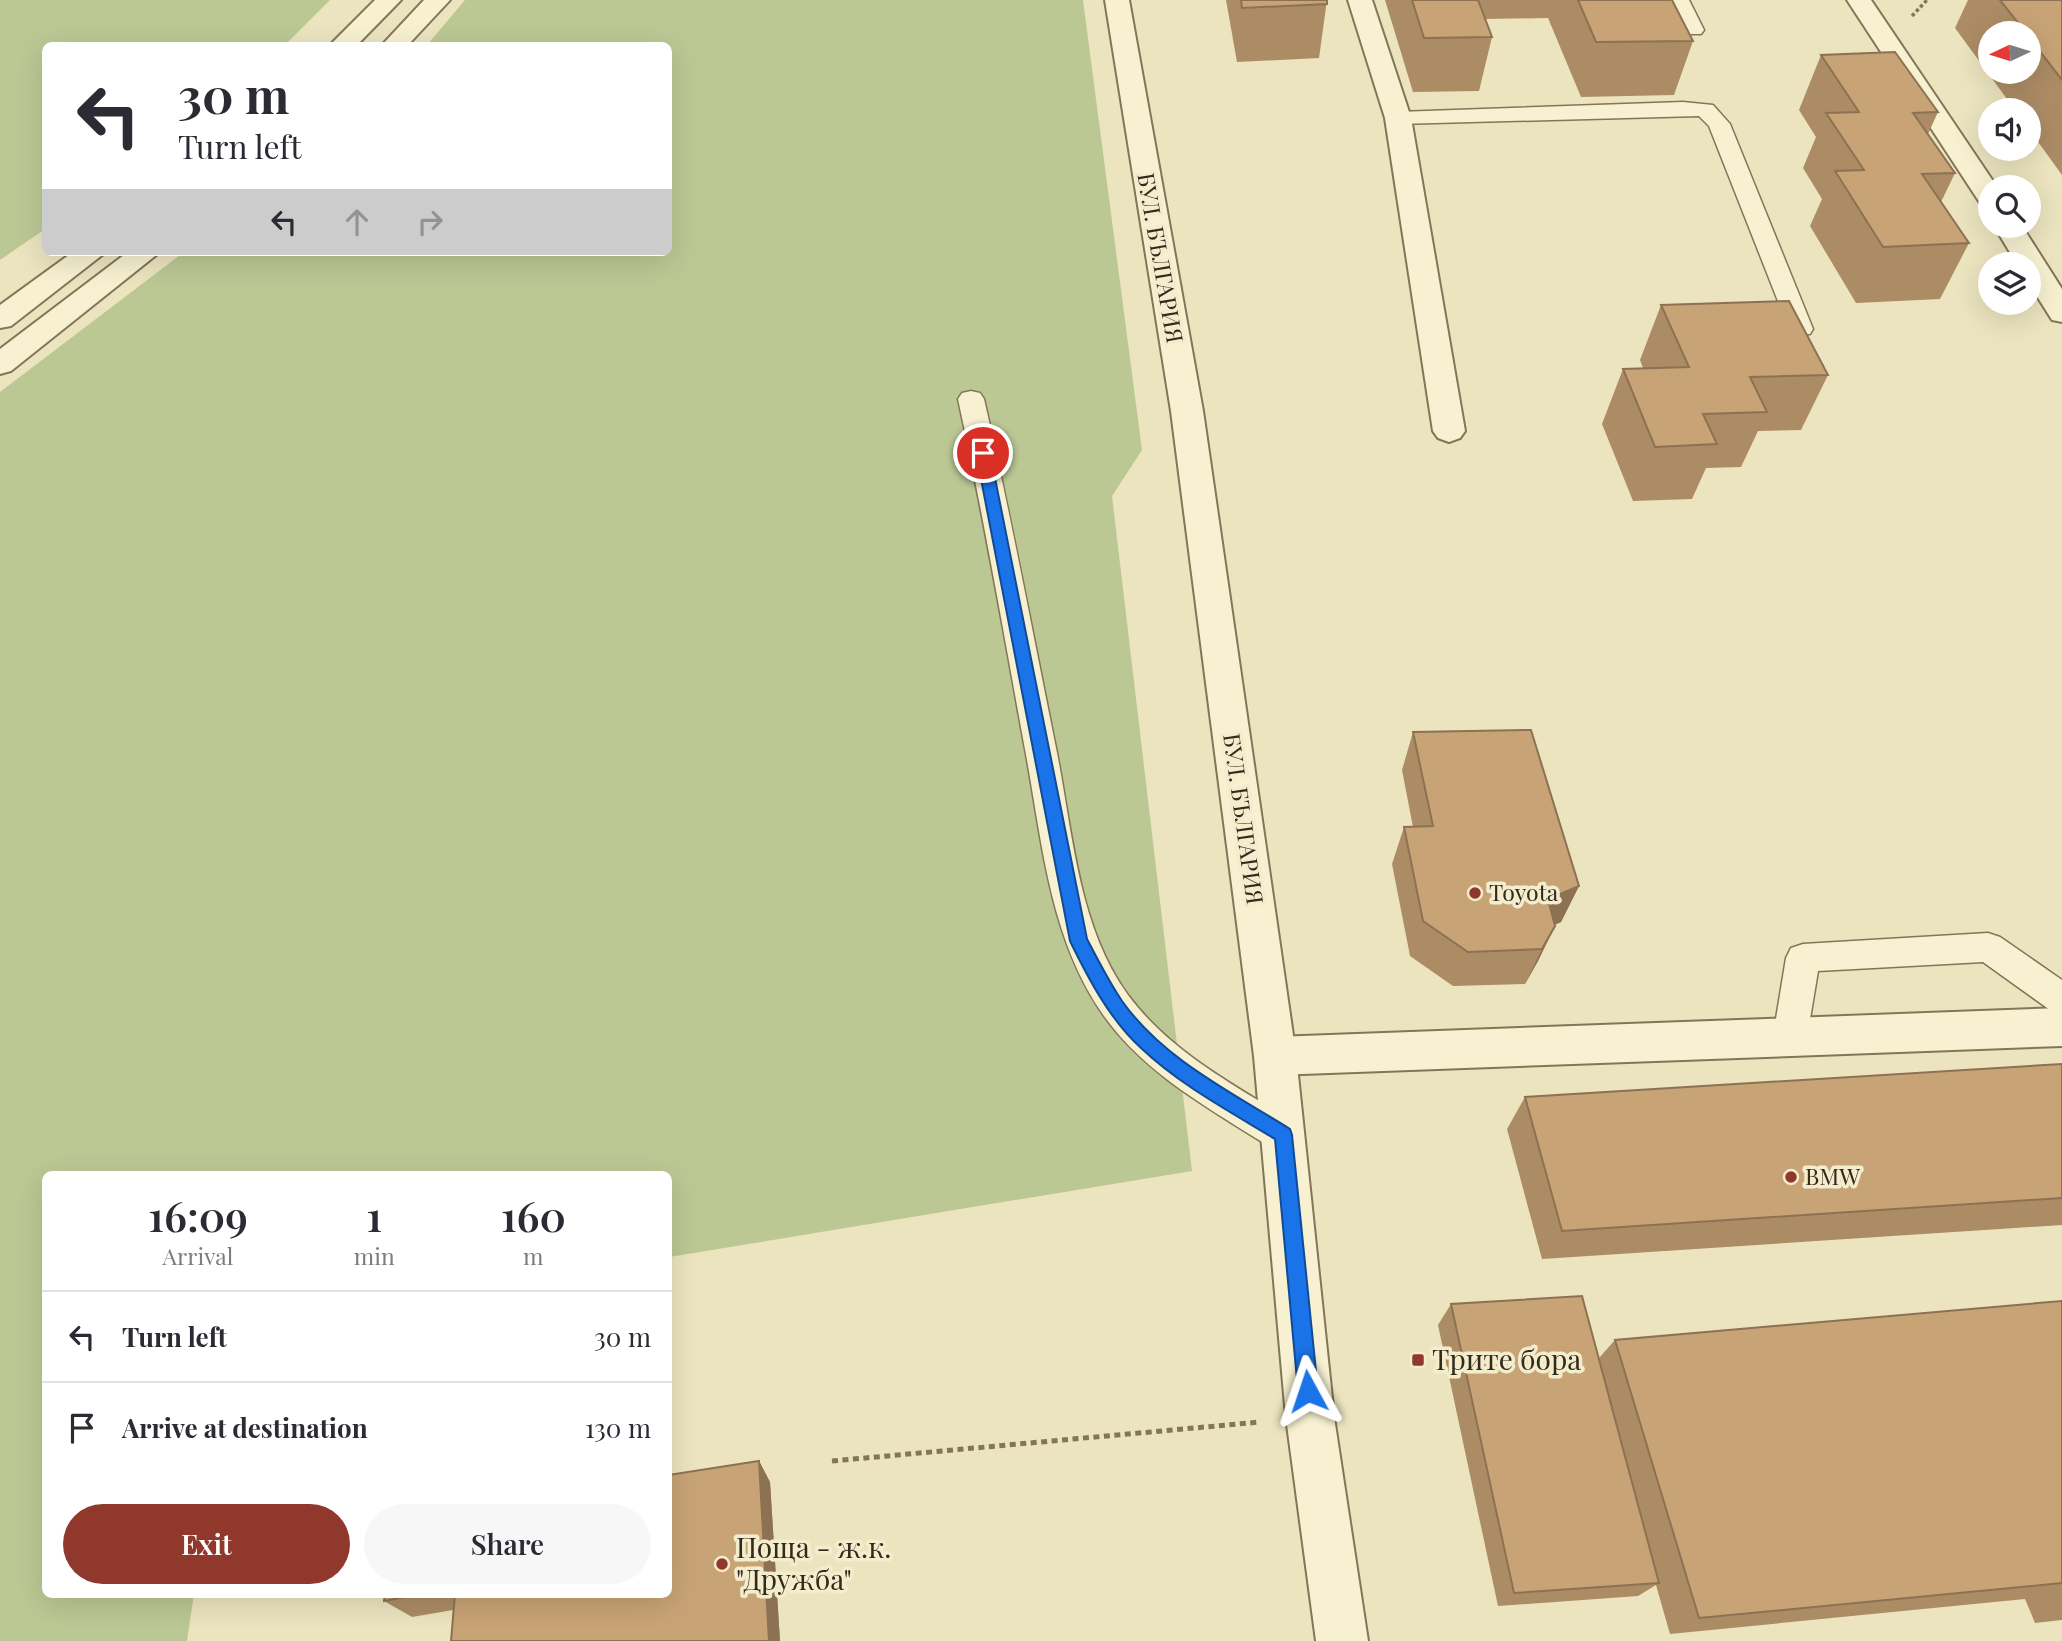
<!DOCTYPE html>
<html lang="en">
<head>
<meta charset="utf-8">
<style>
  :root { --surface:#fff; --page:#f7f7f7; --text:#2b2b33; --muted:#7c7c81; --line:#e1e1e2; --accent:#8f382b }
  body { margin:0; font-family:"Playfair Display",serif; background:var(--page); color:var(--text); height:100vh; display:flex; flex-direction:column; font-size:26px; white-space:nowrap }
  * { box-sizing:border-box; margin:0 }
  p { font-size:23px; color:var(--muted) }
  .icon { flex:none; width:38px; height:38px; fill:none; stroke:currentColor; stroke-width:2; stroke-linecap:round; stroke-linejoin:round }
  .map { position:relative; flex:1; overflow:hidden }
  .drawer { position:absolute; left:42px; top:1171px; width:630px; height:427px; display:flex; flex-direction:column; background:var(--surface); border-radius:10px; box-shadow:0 7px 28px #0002 }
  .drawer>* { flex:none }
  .hud { position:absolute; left:42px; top:42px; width:630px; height:214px; border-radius:10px; box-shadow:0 7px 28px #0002; background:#fff; color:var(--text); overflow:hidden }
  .needle { width:46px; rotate:266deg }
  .buttons { position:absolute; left:1978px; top:21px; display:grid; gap:14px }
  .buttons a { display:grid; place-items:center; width:63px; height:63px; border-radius:50%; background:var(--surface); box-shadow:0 7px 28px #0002; font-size:35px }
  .pin { position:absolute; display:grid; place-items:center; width:60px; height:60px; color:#fff; margin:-30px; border:4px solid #fff; border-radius:50%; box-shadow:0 2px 7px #0007 }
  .me { position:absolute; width:77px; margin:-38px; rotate:355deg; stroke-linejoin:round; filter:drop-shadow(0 0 5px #0008) }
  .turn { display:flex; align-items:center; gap:24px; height:147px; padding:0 21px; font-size:32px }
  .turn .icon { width:91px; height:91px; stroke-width:2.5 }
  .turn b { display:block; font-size:49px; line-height:60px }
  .lanes { display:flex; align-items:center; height:66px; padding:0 21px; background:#0003; justify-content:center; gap:35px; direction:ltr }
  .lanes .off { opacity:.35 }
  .eta { display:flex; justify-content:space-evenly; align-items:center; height:119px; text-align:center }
  .eta b { font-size:42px; font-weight:600; line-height:49px }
  .cta { display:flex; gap:14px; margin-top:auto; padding:14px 21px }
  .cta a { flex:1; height:80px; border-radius:42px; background:var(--accent); color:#fff; font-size:28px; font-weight:600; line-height:80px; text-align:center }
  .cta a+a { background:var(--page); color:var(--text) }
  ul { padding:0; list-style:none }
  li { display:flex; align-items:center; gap:21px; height:91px; padding:0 21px; border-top:2px solid var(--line) }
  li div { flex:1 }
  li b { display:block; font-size:26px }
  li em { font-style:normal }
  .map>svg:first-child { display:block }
  .green { fill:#bbc894 }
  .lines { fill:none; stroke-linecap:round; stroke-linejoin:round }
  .service-casing { stroke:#837558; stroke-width:3 }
  .minor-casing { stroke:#837558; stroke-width:4 }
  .tertiary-casing { stroke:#837558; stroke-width:4 }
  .path-far1 { stroke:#837558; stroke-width:3.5; stroke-dasharray:3.5 2.5; stroke-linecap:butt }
  .path { stroke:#837558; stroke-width:5; stroke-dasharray:6 4.5; stroke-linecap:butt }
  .service { fill:#f7f1d1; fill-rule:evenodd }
  .minor { fill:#f7f1d1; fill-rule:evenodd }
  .tertiary { fill:#f7f1d1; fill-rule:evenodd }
  .wall { fill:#ac8c65; fill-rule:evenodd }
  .shaded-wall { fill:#8c7253 }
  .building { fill:#c8a376; stroke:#8c7253; stroke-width:2 }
  .route { fill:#1a73e8; stroke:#114b97; stroke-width:2 }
  .poi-dot { fill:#8f382b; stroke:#f3edce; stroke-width:2.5 }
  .labels { text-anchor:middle; stroke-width:7; stroke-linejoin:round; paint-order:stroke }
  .street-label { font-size:23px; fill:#332a1c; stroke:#f3edce }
  .poi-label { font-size:23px; fill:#332a1c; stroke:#f3edce; text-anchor:start }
  .near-poi-label { font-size:28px; fill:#332a1c; stroke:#f3edce; text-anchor:start }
</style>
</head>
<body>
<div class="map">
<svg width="2062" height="1641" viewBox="0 0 2062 1641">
  <rect width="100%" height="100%" fill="#ebe4bf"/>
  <path class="green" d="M0,0H330L285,45L46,46L45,229L0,260Z
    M465,0H1083L1142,450L1112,496L1192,1171L669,1257L668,1174H46V1594H194L187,1641H0V392L184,252H668V46L427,45Z"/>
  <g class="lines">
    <g class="service-casing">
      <path id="service" d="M1669,0H1689L1704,30L1701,34H1687Z
        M1683,102L1713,105L1730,124L1813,329L1810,334H1792L1789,329L1709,126L1699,116L1398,124L1387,118L1398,112Z
        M971,391L980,393L984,399C1011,516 1033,635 1057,753C1073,834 1078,926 1128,995C1170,1052 1237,1087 1296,1123L1301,1135L1296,1147L1283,1152L1270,1147C1212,1110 1145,1074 1104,1016C1048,937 1042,837 1024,744C1003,629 983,513 958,399L962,393Z
        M1988,933L2000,937L2062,980V1014L2050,1010L1983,962L1818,971L1807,1037L1802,1048L1790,1052L1778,1048L1773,1037L1786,958L1791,948L1803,944Z"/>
    </g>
    <g class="minor-casing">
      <path id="minor" d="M1348,0H1372L1411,118L1465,431L1460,438L1449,442L1438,438L1433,431L1385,118Z
        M1847,0H1871L1997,187H1990V205L1980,203Z
        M1994,226H2022L2062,289V322L2052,320L2028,282V264H2017Z
        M2062,1008V1046L1275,1075L1260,1069L1254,1056L1260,1043L1275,1037Z"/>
    </g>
    <g class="tertiary-casing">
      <path id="tertiary" d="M375,0H401L356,46H329Z
        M424,0H450L407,46H381Z
        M1105,0H1129L1203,411L1296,1056L1334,1417L1368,1641H1316L1286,1417L1254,1056L1171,411Z
        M73,252H106L11,326L0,328V305Z
        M128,252H160L11,371L0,374V349Z"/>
    </g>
    <path class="path-far1" d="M1912,16L1927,0"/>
    <path class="path" d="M832,1461L1260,1422"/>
    <use href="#service" class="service"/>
    <use href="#minor" class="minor"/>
    <use href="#tertiary" class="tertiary"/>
  </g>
  <path class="wall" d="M1226,0H1327L1319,58L1237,62Z
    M1385,0H1672L1693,41L1674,95L1581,97L1548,18L1485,19L1492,37L1479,91L1413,92Z
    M1968,0H2062V175L2028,128V110H2015L1955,28ZM1990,33H2028V72H1990Z
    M1821,55L1938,112L1928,134L1955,173L1941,202L1969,243L1940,299L1856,303L1810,226L1822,199L1803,168L1816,137L1799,110Z
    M1661,305L1828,375L1801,430L1758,431L1741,467L1706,468L1692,499L1633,501L1602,424L1623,369L1643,368L1640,360Z
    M1413,732L1579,886L1561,922L1555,925L1538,961L1525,984L1453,986L1410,956L1392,864L1404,827H1413L1402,770Z
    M2062,1064V1225L1542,1259L1507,1129L1525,1097Z
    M2062,1301V1620L2035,1623L2025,1599L1670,1634L1656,1585L1638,1596L1498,1606L1438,1325L1451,1304L1599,1358L1615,1340Z
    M759,1461L770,1482L780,1641H451L453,1610L412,1617L384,1601L385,1594H668V1475Z"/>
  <path class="shaded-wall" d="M1579,886L1561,922L1531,934L1548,899Z
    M1555,926L1538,961L1525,984L1542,949Z
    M759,1461L770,1482L780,1641H769Z"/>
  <path class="building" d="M1241,0H1327V4L1242,8Z
    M1412,0H1478L1492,37L1424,38Z
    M1578,0H1672L1693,41L1596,42Z
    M2000,0H2062V80L2028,36V33H2026Z
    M1895,52L1938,112L1913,113L1955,173L1922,174L1969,243L1883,247L1835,171L1864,170L1826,113L1859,112L1821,55Z
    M1789,301L1828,375L1750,377L1767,412L1703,414L1717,444L1655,447L1623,369L1689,367L1661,305Z
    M1531,730L1579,886L1548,899L1555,926L1542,949L1468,952L1423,921L1404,827L1433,826L1413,732Z
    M2062,1064V1198L1562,1231L1525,1097Z
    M1582,1296L1659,1583L1514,1593L1451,1304Z
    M2062,1301V1583L1699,1618L1615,1340Z
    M759,1461L769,1641H451L455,1594H668V1475Z
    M385,1594H420L384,1601Z"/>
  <path class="route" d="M983,448L990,453L1087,939C1098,960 1109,982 1122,1001C1163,1059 1231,1092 1290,1129L1292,1135L1318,1391L1315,1399L1308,1401L1301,1399L1298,1391L1275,1139C1229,1111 1180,1085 1141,1048C1110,1020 1088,978 1070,941L976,453Z"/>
  <g class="poi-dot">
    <circle cx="1475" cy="893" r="7"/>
    <circle cx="1791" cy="1177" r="7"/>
    <rect x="1411" y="1353" width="14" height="14" rx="3.5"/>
    <circle cx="722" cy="1564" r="7"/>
  </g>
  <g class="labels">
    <g class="street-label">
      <text transform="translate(1160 258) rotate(80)" y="8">БУЛ. БЪЛГАРИЯ</text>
      <text transform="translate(1243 819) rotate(82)" y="8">БУЛ. БЪЛГАРИЯ</text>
    </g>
    <g class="poi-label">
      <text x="1489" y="901">Toyota</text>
      <text x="1805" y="1185">BMW</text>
    </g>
    <g class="near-poi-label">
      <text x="1432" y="1370">Трите бора</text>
      <text x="736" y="1558">Поща - ж.к.<tspan x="736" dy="32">"Дружба"</tspan></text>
    </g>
  </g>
</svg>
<div class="buttons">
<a><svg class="needle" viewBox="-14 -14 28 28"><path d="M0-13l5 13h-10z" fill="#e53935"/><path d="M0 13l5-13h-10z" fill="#7c7c81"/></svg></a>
<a><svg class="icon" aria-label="sound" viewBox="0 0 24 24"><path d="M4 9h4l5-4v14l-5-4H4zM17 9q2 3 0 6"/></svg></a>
<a><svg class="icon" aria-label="search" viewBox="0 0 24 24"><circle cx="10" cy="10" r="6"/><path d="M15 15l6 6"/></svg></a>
<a><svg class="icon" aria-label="layers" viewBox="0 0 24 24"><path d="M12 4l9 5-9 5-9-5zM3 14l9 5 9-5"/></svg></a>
</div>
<div class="pin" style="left:983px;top:453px;background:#d93025"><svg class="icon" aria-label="arrive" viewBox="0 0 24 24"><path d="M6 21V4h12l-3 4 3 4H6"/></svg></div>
<svg class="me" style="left:1308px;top:1391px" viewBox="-20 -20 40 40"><path d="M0-17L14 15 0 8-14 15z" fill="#1a73e8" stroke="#fff" stroke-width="4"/></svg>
<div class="hud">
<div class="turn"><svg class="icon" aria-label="left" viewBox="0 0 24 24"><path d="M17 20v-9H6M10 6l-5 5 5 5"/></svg><div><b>30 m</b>Turn left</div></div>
<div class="lanes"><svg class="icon" aria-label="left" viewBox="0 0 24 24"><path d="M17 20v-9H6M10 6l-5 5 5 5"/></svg><svg class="icon off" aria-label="ahead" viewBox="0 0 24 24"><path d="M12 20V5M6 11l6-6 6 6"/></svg><svg class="icon off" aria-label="right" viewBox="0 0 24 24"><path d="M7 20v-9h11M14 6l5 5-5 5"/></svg></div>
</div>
<section class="drawer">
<div class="eta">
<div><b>16:09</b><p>Arrival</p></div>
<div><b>1</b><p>min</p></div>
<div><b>160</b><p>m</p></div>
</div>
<ul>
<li><svg class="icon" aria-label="left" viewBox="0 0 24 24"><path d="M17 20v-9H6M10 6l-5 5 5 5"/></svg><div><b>Turn left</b></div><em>30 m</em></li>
<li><svg class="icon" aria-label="arrive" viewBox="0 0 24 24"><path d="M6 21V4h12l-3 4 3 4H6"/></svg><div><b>Arrive at destination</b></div><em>130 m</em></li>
</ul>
<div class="cta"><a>Exit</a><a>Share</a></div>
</section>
</div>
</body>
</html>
